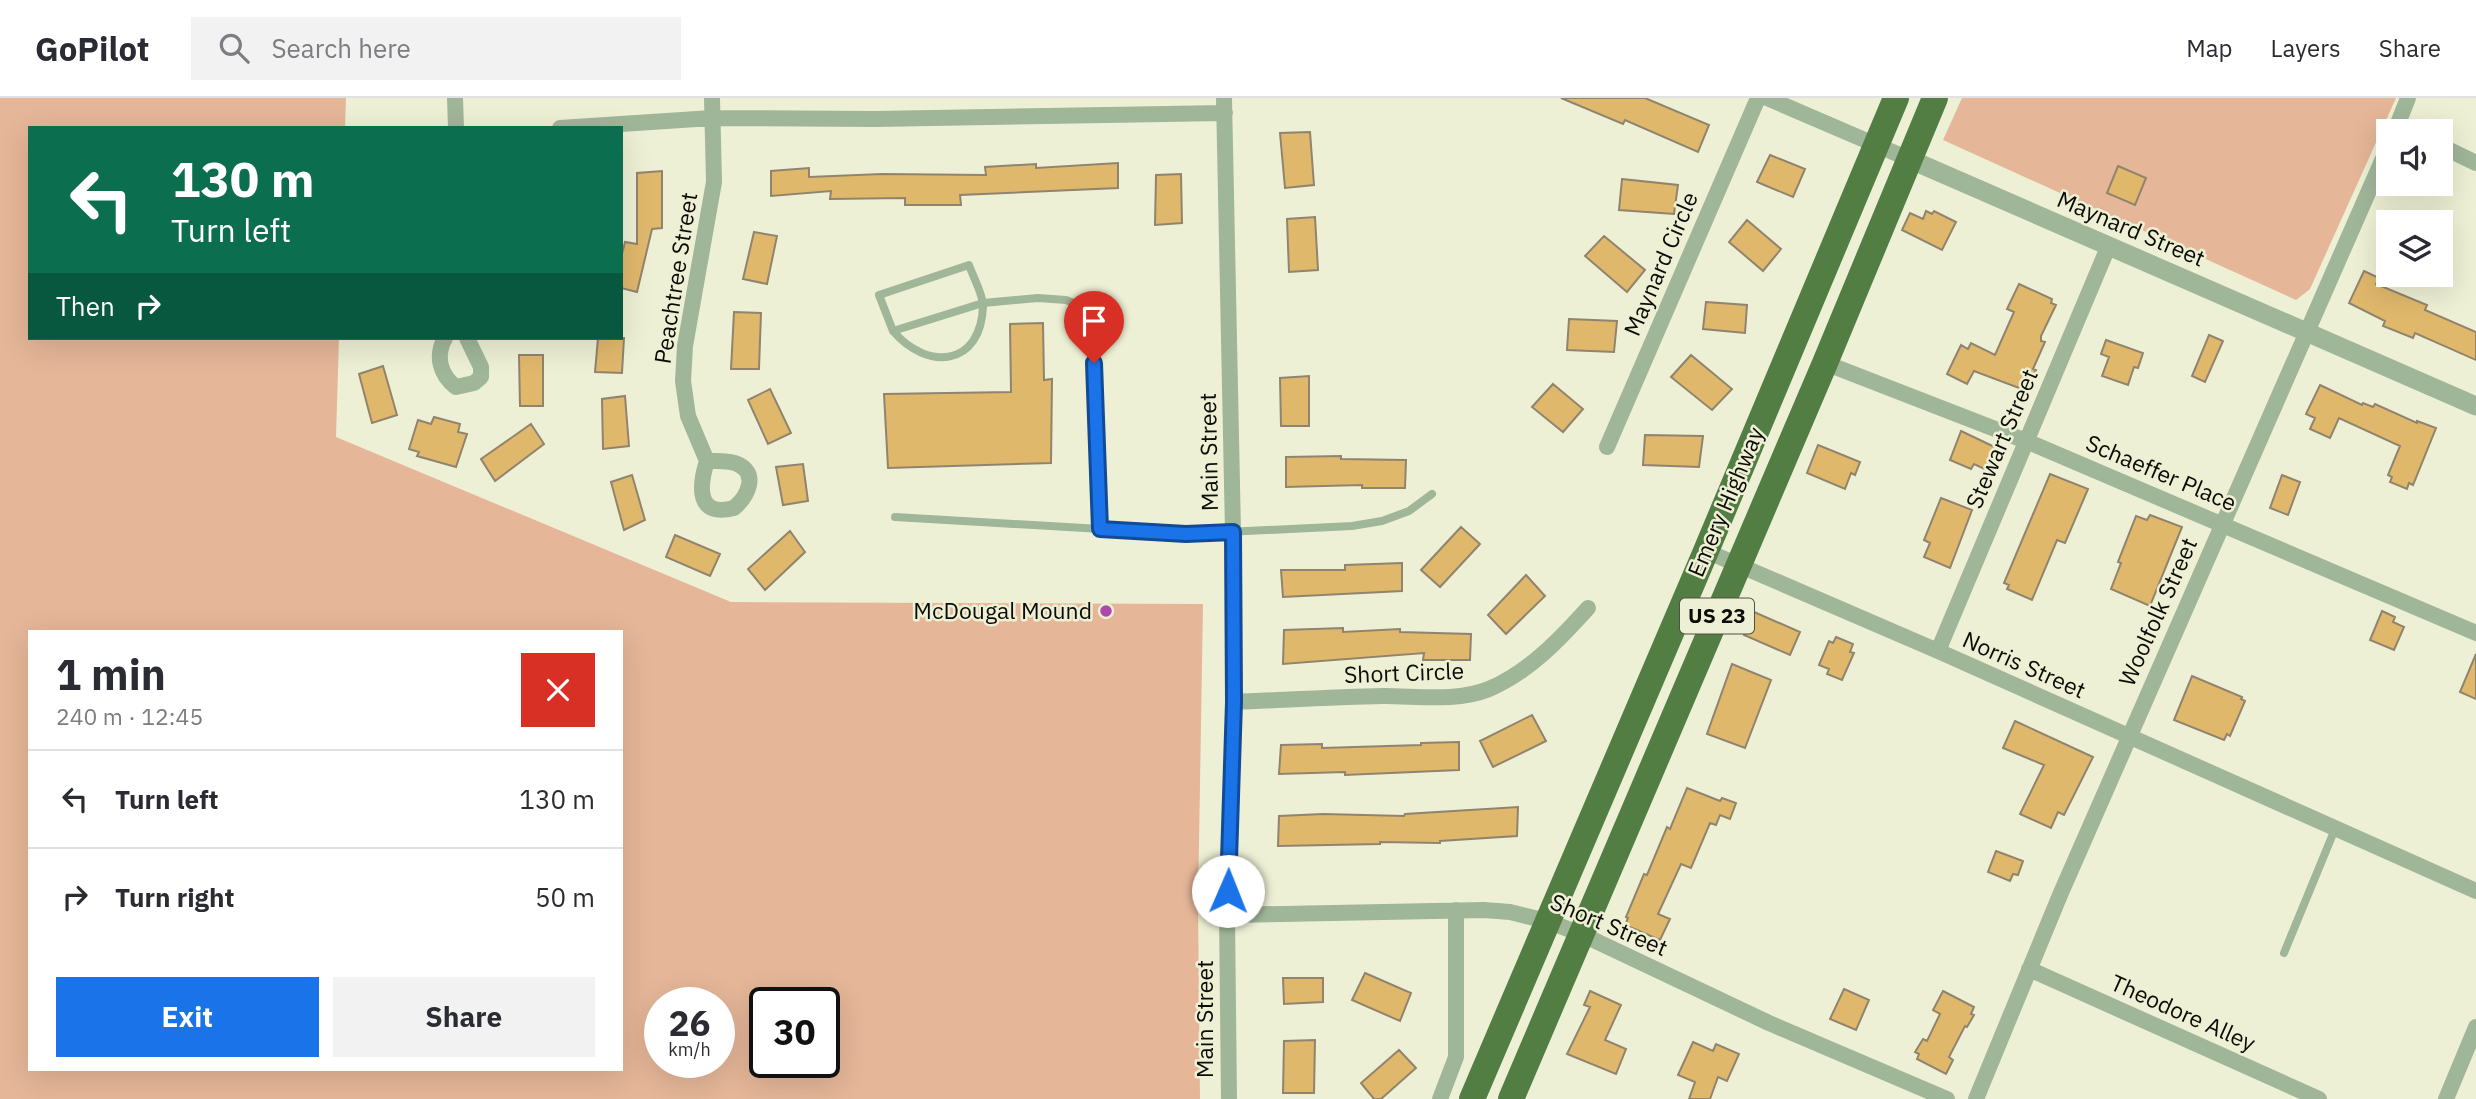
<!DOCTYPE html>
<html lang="en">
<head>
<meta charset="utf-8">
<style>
  :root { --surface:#fff; --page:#f2f2f3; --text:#2b2b33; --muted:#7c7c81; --line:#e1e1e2; --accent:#1a73e8 }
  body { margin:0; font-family:"IBM Plex Sans",sans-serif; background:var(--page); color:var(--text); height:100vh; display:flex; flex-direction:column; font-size:26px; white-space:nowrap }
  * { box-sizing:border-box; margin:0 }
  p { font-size:23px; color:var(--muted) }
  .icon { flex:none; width:38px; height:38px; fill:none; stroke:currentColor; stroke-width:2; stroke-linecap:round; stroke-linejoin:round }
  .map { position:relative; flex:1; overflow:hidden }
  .sheet { position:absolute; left:28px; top:532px; width:595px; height:441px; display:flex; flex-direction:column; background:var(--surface); border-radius:0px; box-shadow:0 7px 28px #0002 }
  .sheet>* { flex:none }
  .guide { position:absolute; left:28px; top:28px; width:595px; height:214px; border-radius:0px; box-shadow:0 7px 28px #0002; background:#0b6e4f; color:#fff; overflow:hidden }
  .controls { position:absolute; left:2376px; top:21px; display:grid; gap:14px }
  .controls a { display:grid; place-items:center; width:77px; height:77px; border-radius:0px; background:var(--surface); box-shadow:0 7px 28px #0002; font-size:35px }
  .speed { position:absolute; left:644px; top:889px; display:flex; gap:14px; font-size:35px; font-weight:700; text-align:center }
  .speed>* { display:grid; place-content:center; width:91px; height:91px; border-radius:50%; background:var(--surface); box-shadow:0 7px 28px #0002; line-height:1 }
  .speed small { font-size:18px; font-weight:400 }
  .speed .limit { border:4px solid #111; border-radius:10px; background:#fff; color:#111 }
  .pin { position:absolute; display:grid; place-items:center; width:60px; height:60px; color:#fff; margin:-72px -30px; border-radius:50% 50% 50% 0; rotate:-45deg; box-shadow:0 0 7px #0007 }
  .pin .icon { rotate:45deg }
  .me { position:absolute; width:77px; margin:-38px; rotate:1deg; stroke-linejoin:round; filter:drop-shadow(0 0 5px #0008) }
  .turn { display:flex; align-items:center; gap:24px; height:147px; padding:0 28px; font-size:32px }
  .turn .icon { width:91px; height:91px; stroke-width:2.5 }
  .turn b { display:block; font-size:49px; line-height:60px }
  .then { display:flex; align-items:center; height:66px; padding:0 28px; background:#0003; gap:14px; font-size:26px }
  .round { display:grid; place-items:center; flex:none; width:74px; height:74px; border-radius:0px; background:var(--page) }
  .summary { display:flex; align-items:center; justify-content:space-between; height:119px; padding:0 28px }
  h1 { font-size:42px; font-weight:700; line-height:52px }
  .button { display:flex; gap:14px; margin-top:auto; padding:14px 28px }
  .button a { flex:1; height:80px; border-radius:0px; background:var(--accent); color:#fff; font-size:28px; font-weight:700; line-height:80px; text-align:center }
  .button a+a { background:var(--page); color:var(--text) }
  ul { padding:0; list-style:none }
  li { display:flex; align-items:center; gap:21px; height:98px; padding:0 28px; border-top:2px solid var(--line) }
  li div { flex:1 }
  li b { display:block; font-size:26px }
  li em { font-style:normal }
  header { display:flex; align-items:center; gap:42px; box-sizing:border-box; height:98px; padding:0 35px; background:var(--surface); border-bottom:2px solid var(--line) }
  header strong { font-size:33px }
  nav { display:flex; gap:38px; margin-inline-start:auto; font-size:24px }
  .search { width:490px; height:63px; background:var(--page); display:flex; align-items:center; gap:18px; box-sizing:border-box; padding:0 24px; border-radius:0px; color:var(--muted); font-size:26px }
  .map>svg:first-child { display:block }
  .green { fill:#e5b698; fill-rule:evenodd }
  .building { fill:#e0b86c; stroke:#90846e; stroke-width:2 }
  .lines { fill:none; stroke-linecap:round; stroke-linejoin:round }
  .service { stroke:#a0b699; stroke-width:8 }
  .minor { stroke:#a0b699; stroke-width:16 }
  .tertiary { stroke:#a0b699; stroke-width:19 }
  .trunk { stroke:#527e44; stroke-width:26 }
  .route-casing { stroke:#114b97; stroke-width:18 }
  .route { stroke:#1a73e8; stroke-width:12 }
  .poi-dot { fill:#af48ab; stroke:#eef0d5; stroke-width:2.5 }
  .labels { text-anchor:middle; stroke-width:5; stroke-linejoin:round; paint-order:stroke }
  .shield { fill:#eef0d5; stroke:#505043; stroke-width:2 }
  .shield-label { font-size:21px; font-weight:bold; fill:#0c0c05 }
  .street-label { font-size:23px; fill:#0c0c05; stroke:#eef0d5 }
  .poi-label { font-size:23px; fill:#0c0c05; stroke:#eef0d5; text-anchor:end }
</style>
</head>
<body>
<header>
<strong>GoPilot</strong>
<div class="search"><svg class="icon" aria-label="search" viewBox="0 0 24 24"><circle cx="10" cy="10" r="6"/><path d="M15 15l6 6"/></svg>Search here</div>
<nav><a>Map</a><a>Layers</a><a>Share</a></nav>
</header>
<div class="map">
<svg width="2476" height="1001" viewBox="0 0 2476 1001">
  <rect width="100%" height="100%" fill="#eef0d5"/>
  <path class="green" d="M0,0H346L345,30H30V240H339L336,339L731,504L1203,506L1198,806L1200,1001H0ZM30,534H621V971H30ZM660,905H719V964H660ZM765,905H824V964H765Z
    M1962,0H2396L2310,191L2296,202L1943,42Z"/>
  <path class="building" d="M1561,0H1645L1709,27L1698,54L1625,22L1623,26Z
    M1310,34L1314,87L1285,90L1280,35Z
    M1770,57L1805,71L1793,99L1757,84Z
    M1118,65V90L960,97L961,107H905V100L830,101L831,93L771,98V73L809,70V79L882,76L986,77L985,69L1036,66V70Z
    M2118,68L2146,80L2135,107L2107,95Z
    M662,73V130L652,131L637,194L621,190V160L625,144L637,146V75Z
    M1181,76L1182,125L1155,127L1156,77Z
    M1622,81L1678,87L1674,116L1619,112Z
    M1926,113L1932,116L1934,113L1956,124L1942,152L1902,132L1910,115L1923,121Z
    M1315,119L1318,172L1289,174L1287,121Z
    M1747,122L1781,151L1763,173L1729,144Z
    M754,134L777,138L767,186L743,181Z
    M1604,138L1645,172L1627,194L1585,158Z
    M2364,173L2379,180L2376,186L2427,207L2425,212L2476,234V262L2415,235L2413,240L2383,228L2385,223L2349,205Z
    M2019,186L2052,201L2051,205L2056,207L2041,238V243L2045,244L2033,271L2036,272L2027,293L1974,273L1967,286L1947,276L1961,247L1968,251L1971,245L1995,257L2014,214L2007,211Z
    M1706,204L1747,207L1745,235L1703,231Z
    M734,214L761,215L759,271H731Z
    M1569,221L1617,223L1614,254L1567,252Z
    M1043,225L1044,282L1052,281L1051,365L888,370L884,296L1011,294L1010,226Z
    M2209,237L2223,243L2205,284L2192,278Z
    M598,240H624L622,275L595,274Z
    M2106,242L2143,255L2138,270L2134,269L2128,287L2102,278L2109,259L2101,256Z
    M519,257H543V308H520Z
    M1691,257L1732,291L1712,312L1671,279Z
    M383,268L397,317L372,325L359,276Z
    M1309,278V328H1281L1280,280Z
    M1553,286L1583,311L1563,334L1532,309Z
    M2320,287L2362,307L2363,305L2373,309L2375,306L2417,325V323L2436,330L2413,387L2409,385L2407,391L2390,384L2392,379L2388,377L2400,348L2339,320L2330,340L2310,331L2315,320L2306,316Z
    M770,291L791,335L768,346L748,302Z
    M625,298L629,348L603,351L602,301Z
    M434,319L460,326L458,334L467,336L456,369L417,358L419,354L409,351L418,322L431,326Z
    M531,326L544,346L495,383L481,361Z
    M1961,333L2001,352L1991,374L1974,366L1971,371L1950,362Z
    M1645,337L1703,338L1699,369L1643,367Z
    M1818,347L1860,364L1855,377L1851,375L1845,391L1807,375Z
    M1341,358V361L1406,362L1405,390H1362V387L1286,389V359Z
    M803,366L808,403L783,407L776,369Z
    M2050,376L2088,391L2065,445L2057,442L2032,502L2007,491L2009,487L2004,485Z
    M632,377L645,422L624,432L611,384Z
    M2282,377L2300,384L2288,417L2270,410Z
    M1941,400L1972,412L1950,470L1924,459L1930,445L1924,442Z
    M2150,417L2182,429L2150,508L2111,491L2121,465L2118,464L2136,418L2147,422Z
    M1461,429L1480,446L1440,489L1421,472Z
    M790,433L805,454L765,492L748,471Z
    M675,437L720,456L710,478L666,459Z
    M1402,465V493L1283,499L1281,472H1345V467Z
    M1526,477L1545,498L1506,536L1488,517Z
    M2382,513L2395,519L2393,524L2404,529L2394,552L2370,542Z
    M1754,514L1800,534L1790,557L1744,537Z
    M1343,530V534L1400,531V534L1471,536L1470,562H1423L1424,555L1283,566L1284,532Z
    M1836,539L1853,546L1850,554L1854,555L1842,582L1827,576L1829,571L1819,567L1829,543L1833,545Z
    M2476,556V601L2460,594Z
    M1732,566L1771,582L1745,650L1707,636Z
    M2192,578L2242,599L2241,601L2245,603L2230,638L2227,636L2224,642L2174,622Z
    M1532,617L1546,643L1493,669L1480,643Z
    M2015,623L2093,659L2064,717L2058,714L2051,730L2020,716L2044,667L2003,650Z
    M1459,644V672L1345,677V674L1279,676L1281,647L1322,646V650L1421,647V645Z
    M1687,690L1720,703L1722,700L1736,705L1730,721L1720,717L1716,727L1710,725L1691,770L1681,766L1658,816L1670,821L1660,842L1625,827L1628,820L1626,819L1644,776L1647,777L1667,729L1670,731Z
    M1518,709L1517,738L1440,743V745L1380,744V746L1278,748L1279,718L1323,716L1404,718L1405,716Z
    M1996,753L2023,763L2018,777L2013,776L2010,783L1988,774Z
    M1365,875L1411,895L1400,923L1352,902Z
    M1283,880H1323V904L1284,906Z
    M1844,891L1869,902L1856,932L1830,921Z
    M1590,893L1621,907L1605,942L1626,951L1616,976L1567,956L1590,909L1584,907Z
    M1943,893L1974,909L1971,916L1974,917L1967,929L1965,928L1949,959L1953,962L1946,976L1917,961L1919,956L1915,954L1923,941L1927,943L1940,916L1933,912Z
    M1315,942L1314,995H1283L1284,943Z
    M1693,944L1713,953L1716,946L1739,956L1727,983L1718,979L1710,1001H1689L1695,984L1678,977Z
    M1399,952L1416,970L1381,1001H1374L1361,985Z"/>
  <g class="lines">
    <path class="service" d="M893,233L879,197L969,167C973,179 983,196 983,208C981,269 927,273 893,233L983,205L1038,200L1066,202L1081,208L1089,218L1094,241L1095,339L1100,431
      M895,419L1186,436L1352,428L1382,423L1409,413L1432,396
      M2284,855L2335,731"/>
    <path class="minor" d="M455,0L456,30
      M1224,0L1233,434L1234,604L1227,817L1229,1001
      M1767,0L1909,61
      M560,30L712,20L875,21L1225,15
      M2395,33L2408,0
      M2441,48L2476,65
      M445,240C435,258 440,277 456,289L474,285L481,279V269L467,240
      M1825,265L2026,343L2476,535
      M1607,349L1758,0
      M707,363C699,388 696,420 734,410C748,398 760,374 735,365C726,362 716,363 707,363L688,318L683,283L685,248L714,84L712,0
      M1706,453L1938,553L2476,793
      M1938,553L2109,147
      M1234,604C1284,602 1334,599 1384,598C1418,598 1457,604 1489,591C1529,574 1560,541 1588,510
      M1227,817L1484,812L1510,814L1547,823L1581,836L1769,925L1947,1001
      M2029,871L2319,1001
      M1440,1001L1456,959V812
      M1976,1001L2060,797L2389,47
      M2446,1001L2476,929"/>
    <path class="tertiary" d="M1909,61L2476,308"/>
    <path class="trunk" d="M1472,1001L1706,453L1896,0
      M1511,1001L1825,265L1935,0"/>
  </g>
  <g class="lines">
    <g class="route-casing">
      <path id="route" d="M1094,265L1100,431L1186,436L1233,434L1234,604L1228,793"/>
    </g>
    <use href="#route" class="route"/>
  </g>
  <circle class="poi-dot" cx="1106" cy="513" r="7"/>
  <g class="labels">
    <rect class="shield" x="1680" y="500.5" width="74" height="35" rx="5"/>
    <g class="shield-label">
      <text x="1717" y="525">US 23</text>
    </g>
    <g class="street-label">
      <text transform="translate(2131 131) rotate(23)" y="8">Maynard Street</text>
      <text transform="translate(1661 166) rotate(-67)" y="8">Maynard Circle</text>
      <text transform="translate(676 180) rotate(-81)" y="8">Peachtree Street</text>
      <text transform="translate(2002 341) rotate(-67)" y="8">Stewart Street</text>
      <text transform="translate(1209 354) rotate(-91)" y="8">Main Street</text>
      <text transform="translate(2161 375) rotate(23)" y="8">Schaeffer Place</text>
      <text transform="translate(1726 404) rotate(-67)" y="8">Emery Highway</text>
      <text transform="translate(2158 514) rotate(-66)" y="8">Woolfolk Street</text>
      <text transform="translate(2024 567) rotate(24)" y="8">Norris Street</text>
      <text transform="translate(1404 575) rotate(-2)" y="8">Short Circle</text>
      <text transform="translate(1609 827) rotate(23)" y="8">Short Street</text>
      <text transform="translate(2183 915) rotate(24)" y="8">Theodore Alley</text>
      <text transform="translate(1205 921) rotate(-90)" y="8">Main Street</text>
    </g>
    <g class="poi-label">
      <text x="1092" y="521">McDougal Mound</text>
    </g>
  </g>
</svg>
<div class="controls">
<a><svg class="icon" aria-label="sound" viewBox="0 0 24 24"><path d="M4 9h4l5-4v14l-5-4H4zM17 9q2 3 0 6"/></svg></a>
<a><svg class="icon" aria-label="layers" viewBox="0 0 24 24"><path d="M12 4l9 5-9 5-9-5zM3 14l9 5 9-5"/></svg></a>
</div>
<div class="speed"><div>26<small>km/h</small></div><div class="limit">30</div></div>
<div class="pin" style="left:1094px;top:265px;background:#d93025"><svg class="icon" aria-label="arrive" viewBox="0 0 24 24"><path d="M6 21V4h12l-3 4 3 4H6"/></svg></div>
<svg class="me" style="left:1228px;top:793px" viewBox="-20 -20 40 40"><circle r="19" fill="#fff"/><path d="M0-13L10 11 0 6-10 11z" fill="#1a73e8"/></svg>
<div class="guide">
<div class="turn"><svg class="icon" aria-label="left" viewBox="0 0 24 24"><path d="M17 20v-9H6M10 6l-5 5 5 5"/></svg><div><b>130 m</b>Turn left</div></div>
<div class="then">Then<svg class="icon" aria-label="right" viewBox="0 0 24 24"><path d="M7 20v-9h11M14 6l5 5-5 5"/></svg></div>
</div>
<section class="sheet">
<div class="summary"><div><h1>1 min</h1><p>240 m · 12:45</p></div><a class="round" style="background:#d93025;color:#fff"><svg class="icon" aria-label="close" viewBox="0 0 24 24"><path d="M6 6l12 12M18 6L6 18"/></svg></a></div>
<ul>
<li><svg class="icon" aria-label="left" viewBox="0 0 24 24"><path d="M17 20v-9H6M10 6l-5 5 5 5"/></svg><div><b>Turn left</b></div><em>130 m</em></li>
<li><svg class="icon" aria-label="right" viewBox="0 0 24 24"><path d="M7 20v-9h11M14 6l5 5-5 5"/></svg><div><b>Turn right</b></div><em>50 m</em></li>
</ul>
<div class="button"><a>Exit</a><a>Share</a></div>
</section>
</div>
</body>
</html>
